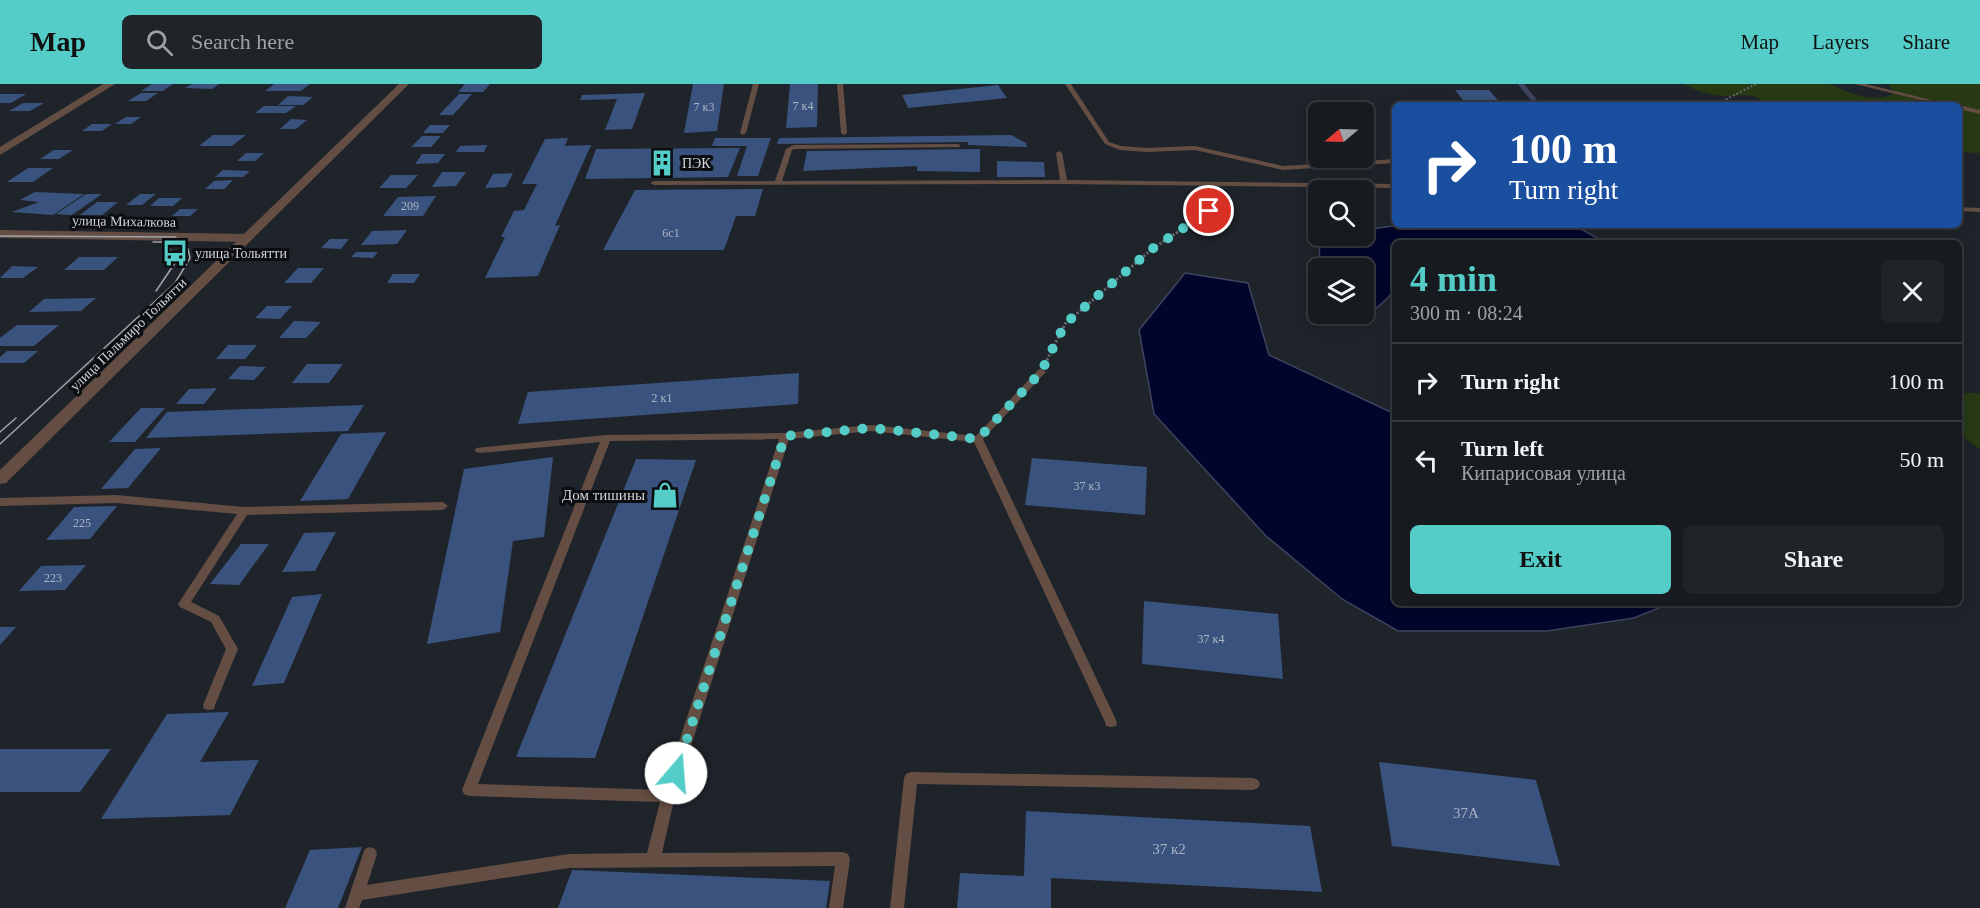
<!DOCTYPE html>
<html lang="en">
<head>
<meta charset="utf-8">
<style>
  :root { --surface:#171b20; --page:#202429; --text:#f1f3f6; --muted:#9ea1a5; --line:#36393e; --accent:#54cdc8 }
  body { margin:0; font-family:Georgia,serif; background:var(--page); color:var(--text); height:100vh; display:flex; flex-direction:column; font-size:22px; white-space:nowrap }
  * { box-sizing:border-box; margin:0 }
  p { font-size:20px; color:var(--muted) }
  .icon { flex:none; width:33px; height:33px; fill:none; stroke:currentColor; stroke-width:2; stroke-linecap:round; stroke-linejoin:round }
  .map { position:relative; flex:1; overflow:hidden }
  .panel { position:absolute; left:1392px; top:156px; width:570px; height:366px; display:flex; flex-direction:column; background:var(--surface); border-radius:9px; box-shadow:0 3px 15px #0003,0 0 0 2px var(--line) }
  .panel>* { flex:none }
  .banner { position:absolute; left:1392px; top:18px; width:570px; height:126px; border-radius:9px; box-shadow:0 3px 15px #0003,0 0 0 2px var(--line); background:#1a4fa0; color:#fff; overflow:hidden }
  .needle { width:39px; rotate:251deg }
  .tools { position:absolute; left:1308px; top:18px; display:grid; gap:12px }
  .tools a { display:grid; place-items:center; width:66px; height:66px; border-radius:9px; background:var(--surface); box-shadow:0 3px 15px #0003,0 0 0 2px var(--line); font-size:30px }
  .pin { position:absolute; display:grid; place-items:center; width:51px; height:51px; color:#fff; margin:-26px; border:3px solid #fff; border-radius:50%; box-shadow:0 2px 6px #0007 }
  .me { position:absolute; width:66px; margin:-33px; rotate:18deg; stroke-linejoin:round; filter:drop-shadow(0 0 4px #0008) }
  .turn { display:flex; align-items:center; gap:21px; height:126px; padding:0 18px; font-size:27px }
  .turn .icon { width:78px; height:78px; stroke-width:2.5 }
  .turn b { display:block; font-size:42px; line-height:51px }
  .round { display:grid; place-items:center; flex:none; width:63px; height:63px; border-radius:9px; background:var(--page) }
  .head { display:flex; align-items:center; justify-content:space-between; height:102px; padding:0 18px }
  h1 { font-size:36px; font-weight:600; line-height:45px; color:var(--accent) }
  .primary-button { display:flex; gap:12px; margin-top:auto; padding:12px 18px }
  .primary-button a { flex:1; height:69px; border-radius:9px; background:var(--accent); color:#111; font-size:24px; font-weight:600; line-height:69px; text-align:center }
  .primary-button a+a { background:var(--page); color:var(--text) }
  ul { padding:0; list-style:none }
  li { display:flex; align-items:center; gap:18px; height:78px; padding:0 18px; border-top:2px solid var(--line) }
  li div { flex:1 }
  li b { display:block; font-size:22px }
  li em { font-style:normal }
  header { display:flex; align-items:center; gap:36px; box-sizing:border-box; height:84px; padding:0 30px; background:var(--accent); color:#111 }
  header strong { font-size:28px }
  nav { display:flex; gap:33px; margin-inline-start:auto; font-size:21px }
  .search { width:420px; height:54px; background:var(--page); display:flex; align-items:center; gap:15px; box-sizing:border-box; padding:0 21px; border-radius:9px; color:var(--muted); font-size:22px }
  .map>svg:first-child { display:block }
  .green { fill:#283a14 }
  .water { fill:#00062b; stroke:#3f4460; stroke-width:1.5 }
  .lines { fill:none; stroke-linecap:round; stroke-linejoin:round }
  .stream { stroke:#3f4460; stroke-width:5 }
  .building { fill:#3a537e }
  .path-far1 { stroke:#676b71; stroke-width:2; stroke-dasharray:2 2; stroke-linecap:butt }
  .path { stroke:#676b71; stroke-width:3; stroke-dasharray:2 2; stroke-linecap:butt }
  .service { fill:#644e43; fill-rule:evenodd }
  .minor { fill:#644e43; fill-rule:evenodd }
  .tertiary { fill:#644e43; fill-rule:evenodd }
  .tram { stroke:#a0a3a9; stroke-width:1.5 }
  .route { stroke:#54cdc8; stroke-width:10; stroke-dasharray:0 18 }
  .labels { text-anchor:middle; stroke-width:6; stroke-linejoin:round; paint-order:stroke }
  .number-label { font-size:12px; fill:#acb4c3 }
  .far-poi-label { font-size:14px; fill:#d2d5da; stroke:#0b0d10; text-anchor:start }
  .far-street-label { font-size:14px; fill:#d2d5da; stroke:#0b0d10 }
  .poi-label { font-size:15px; fill:#d2d5da; stroke:#0b0d10; text-anchor:end }
  .near-number-label { font-size:15px; fill:#acb4c3 }
</style>
</head>
<body>
<header>
<strong>Map</strong>
<div class="search"><svg class="icon" aria-label="search" viewBox="0 0 24 24"><circle cx="10" cy="10" r="6"/><path d="M15 15l6 6"/></svg>Search here</div>
<nav><a>Map</a><a>Layers</a><a>Share</a></nav>
</header>
<div class="map">
<svg width="1980" height="824" viewBox="0 0 1980 824">
  <rect width="100%" height="100%" fill="#1f242b"/>
  <path class="green" d="M1684,0H1830C1846,8 1877,21 1894,9L1889,0H1980V69L1959,68V21H1767C1756,6 1737,13 1721,12C1708,11 1695,6 1684,0Z
    M1959,309H1980V365L1959,350Z"/>
  <path class="water" d="M1399,141H1574L1606,159H1395V206C1376,226 1371,233 1342,232L1340,230H1364V184H1319L1320,152H1364V142L1372,145Z
    M1185,189L1248,199L1269,271L1395,330V519H1671L1634,534L1547,547H1398L1342,515L1266,452L1154,330L1139,246Z"/>
  <g class="lines">
    <path class="stream" d="M1521,0L1538,21"/>
  </g>
  <path class="building" d="M152,0H173L163,7H141Z
    M192,0H219L212,5L185,4Z
    M274,0H310L301,7H265Z
    M465,0H490L483,8H458Z
    M693,0H724L717,47L684,49Z
    M790,0H818L817,43L786,44Z
    M998,1L1007,14L908,24L902,11Z
    M1455,6H1489L1502,21H1467Z
    M141,9H158L146,17H128Z
    M645,9L632,45L605,46L617,15L580,16L582,11Z
    M0,10H26L11,19H0Z
    M459,10H472L453,31H439Z
    M288,12L313,13L303,21H278Z
    M23,19H44L30,27H9Z
    M264,22H296L286,29H255Z
    M126,33H141L131,40H115Z
    M291,35L307,36L296,45H280Z
    M92,40H112L102,47H82Z
    M430,41H450L443,49H423Z
    M213,51H246L232,62H199Z
    M1011,51L1026,59L1027,63L968,61V58L777,60L779,54Z
    M422,52H441L431,63H411Z
    M568,54L565,62L591,61L555,142L560,141L538,192L485,194L505,153H501L514,127L524,126L537,100H522L545,55Z
    M715,54H771L758,92H737L747,62H712Z
    M487,61L484,68H456L460,62Z
    M740,64L728,93L585,95L596,65Z
    M980,65V88L917,87V82L803,87L807,67Z
    M54,66H73L59,75H40Z
    M246,69H264L255,77H237Z
    M422,70H445L438,79L415,80Z
    M997,77L1044,78L1045,93H997Z
    M28,84H53L33,98H7Z
    M223,86L250,87L243,93H215Z
    M442,88H466L456,102L432,103Z
    M513,89L506,103L485,104L493,90Z
    M391,91H418L406,104H379Z
    M233,96L224,105H205L214,97Z
    M763,105L755,132H736L724,166H603L635,106Z
    M35,108L84,110L53,131L12,128L39,118L20,116Z
    M86,110H102L72,131L56,130Z
    M140,110H156L142,121H126Z
    M436,112L423,132H383L398,113Z
    M159,114H182L173,122H150Z
    M97,118H118L102,131H80Z
    M180,125H198L190,132H172Z
    M407,146L397,160L361,161L372,147Z
    M330,155H349L341,165L321,164Z
    M356,168H378L373,174L351,173Z
    M79,173H118L104,186H64Z
    M12,182L38,183L23,194H0Z
    M298,184H324L311,199H284Z
    M393,190H420L414,199H387Z
    M96,214L81,227L29,228L44,215Z
    M267,222H292L280,235L255,234Z
    M294,237L321,238L306,254H279Z
    M17,241H59L34,262H0V254Z
    M228,261H257L245,275H216Z
    M7,267H38L24,279H0V273Z
    M307,280H343L329,299H292Z
    M240,282L266,283L254,296L228,295Z
    M799,289L798,320L518,340L528,308Z
    M217,304L204,320H176L189,305Z
    M364,321L348,347L146,354L167,328Z
    M141,324H165L135,358H109Z
    M386,348L348,415L300,417L341,350Z
    M161,364L128,404L101,405L135,365Z
    M553,373L544,453L513,457L500,548L427,560L464,385Z
    M1032,374L1147,383L1145,431L1025,421Z
    M636,375L696,376L595,674L516,673Z
    M117,422L90,455L46,456L74,423Z
    M336,448L315,487L282,488L304,449Z
    M241,460H269L239,501L210,500Z
    M86,481L65,506L19,507L41,482Z
    M322,510L284,599L252,602L292,513Z
    M1144,517L1278,530L1283,595L1142,580Z
    M0,543H16L0,561Z
    M229,628L200,678L259,676L230,731L101,735L167,630Z
    M0,665H111L80,708H0Z
    M1379,678L1536,696L1560,782L1392,762Z
    M1026,727L1310,742L1322,808L1051,794V824H957L960,789L1024,792Z
    M362,763L338,824H285L310,766Z
    M572,786L830,797L826,824H558Z"/>
  <g class="lines">
    <path class="path-far1" d="M1715,21L1756,0
      M1184,143L1224,117"/>
    <path class="path" d="M1047,276L1065,240L1152,165L1187,142"/>
    <path class="service" d="M753,0H759L746,49L743,51L740,49Z
      M837,0H843L847,49L844,51L841,49Z
      M1065,0H1071L1109,58L1121,62L1147,64L1195,62L1283,82L1395,75V79L1283,86L1195,66L1147,68L1120,66L1105,60Z
      M1855,0H1866L1952,21H1941Z
      M1959,21L1980,26V30L1959,25Z
      M958,60L960,61V63L794,65L792,66L782,97L1060,96L1056,69L1059,67L1062,69L1067,96L1395,100V104L1064,100L654,101L650,99L654,97H775L786,65L793,61Z
      M1959,123L1980,124V128L1959,127Z
      M1041,285L1046,288L1044,290L983,355L1117,638L1116,642L1111,643L1106,642L1105,638L974,358L871,347L789,355L675,712L662,769L843,768L848,770L850,775L843,824H829L835,782L569,784L362,816L359,824H345L363,770L365,765L370,763L375,765L377,770L367,801L569,770L647,769L660,718L469,712L464,710L462,706L600,358L480,369L476,368L475,366L476,364L606,351L785,349L871,341L976,352L1038,286ZM779,355L663,706L478,700L610,357Z
      M116,411L244,423L443,418L448,422L443,426L247,431L191,518L219,532L238,565L215,621L214,625L209,626L204,625L203,621L226,565L211,538L180,523L178,520L237,430L116,419L0,422V414Z
      M911,688L1253,694L1258,696L1260,700L1258,704L1253,706L917,700L904,824H890L904,694L906,690Z"/>
    <path class="minor" d="M103,0H115L0,71V63Z
      M0,146L248,150L254,154L248,158L0,154Z"/>
    <path class="tertiary" d="M399,0H409L6,399L0,400V386Z"/>
    <path class="tram" d="M0,152L175,153L188,165L190,174L175,199L0,360
      M153,158H165L177,176L156,207
      M0,348L16,334"/>
  </g>
  <g class="lines">
    <path class="route" d="M676,689L785,352L871,344L978,355L1041,288L1065,240L1152,165L1209,127"/>
  </g>
  <defs>
    <g id="building-bare" transform="scale(2.07)"><path d="M-4-6H4V6H1V3H-1V6H-4ZM-2.5-4.3h1.7v1.8h-1.7ZM.8-4.3h1.7v1.8H.8ZM-2.5-1h1.7V.8h-1.7ZM.8-1h1.7V.8H.8Z" fill="#54cdc8" stroke="#0b0d10" stroke-width="2.5" paint-order="stroke"/></g>
    <g id="bus-bare" transform="scale(2.07)"><path d="M-5-6H5V4H4V6H2V4H-2V6H-4V4H-5ZM-3.5-4V0h7V-4ZM-3.5 1.2v1.5H-2V1.2ZM2 1.2v1.5H3.5V1.2Z" fill="#54cdc8" stroke="#0b0d10" stroke-width="2.5" paint-order="stroke"/></g>
    <g id="shop-bare" transform="scale(2.07)"><path d="M-5-2.5h2.3a2.7 3.5 0 0 1 5.4 0H5L5.5 6h-11ZM-1.5-2.5h3a1.5 2.3 0 0 0-3 0Z" fill="#54cdc8" stroke="#0b0d10" stroke-width="2.5" paint-order="stroke"/></g>
  </defs>
  <g fill-rule="evenodd">
    <use href="#building-bare" x="662" y="79"/>
    <use href="#bus-bare" x="175" y="169"/>
    <use href="#shop-bare" x="665" y="411"/>
  </g>
  <g class="labels">
    <g class="number-label">
      <text x="803" y="26">7 к4</text>
      <text x="704" y="27">7 к3</text>
      <text x="410" y="126">209</text>
      <text x="671" y="153">6с1</text>
      <text x="662" y="318">2 к1</text>
      <text x="1087" y="406">37 к3</text>
      <text x="82" y="443">225</text>
      <text x="53" y="498">223</text>
      <text x="1211" y="559">37 к4</text>
    </g>
    <g class="far-poi-label">
      <text x="682" y="84">ПЭК</text>
      <text x="195" y="174">улица Тольятти</text>
    </g>
    <g class="far-street-label">
      <text transform="translate(124 137) rotate(1)" y="5">улица Михалкова</text>
      <text transform="translate(128 250) rotate(-44)" y="5">улица Пальмиро Тольятти</text>
    </g>
    <g class="poi-label">
      <text x="645" y="416">Дом тишины</text>
    </g>
    <g class="near-number-label">
      <text x="1466" y="734">37А</text>
      <text x="1169" y="770">37 к2</text>
    </g>
  </g>
</svg>
<div class="tools">
<a><svg class="needle" viewBox="-14 -14 28 28"><path d="M0-13l5 13h-10z" fill="#e53935"/><path d="M0 13l5-13h-10z" fill="#9ea1a5"/></svg></a>
<a><svg class="icon" aria-label="search" viewBox="0 0 24 24"><circle cx="10" cy="10" r="6"/><path d="M15 15l6 6"/></svg></a>
<a><svg class="icon" aria-label="layers" viewBox="0 0 24 24"><path d="M12 4l9 5-9 5-9-5zM3 14l9 5 9-5"/></svg></a>
</div>
<div class="pin" style="left:1209px;top:127px;background:#d93025"><svg class="icon" aria-label="arrive" viewBox="0 0 24 24"><path d="M6 21V4h12l-3 4 3 4H6"/></svg></div>
<svg class="me" style="left:676px;top:689px" viewBox="-20 -20 40 40"><circle r="19" fill="#fff"/><path d="M0-13L10 11 0 6-10 11z" fill="#54cdc8"/></svg>
<div class="banner">
<div class="turn"><svg class="icon" aria-label="right" viewBox="0 0 24 24"><path d="M7 20v-9h11M14 6l5 5-5 5"/></svg><div><b>100 m</b>Turn right</div></div>
</div>
<section class="panel">
<div class="head"><div><h1>4 min</h1><p>300 m · 08:24</p></div><a class="round"><svg class="icon" aria-label="close" viewBox="0 0 24 24"><path d="M6 6l12 12M18 6L6 18"/></svg></a></div>
<ul>
<li><svg class="icon" aria-label="right" viewBox="0 0 24 24"><path d="M7 20v-9h11M14 6l5 5-5 5"/></svg><div><b>Turn right</b></div><em>100 m</em></li>
<li><svg class="icon" aria-label="left" viewBox="0 0 24 24"><path d="M17 20v-9H6M10 6l-5 5 5 5"/></svg><div><b>Turn left</b><p>Кипарисовая улица</p></div><em>50 m</em></li>
</ul>
<div class="primary-button"><a>Exit</a><a>Share</a></div>
</section>
</div>
</body>
</html>
